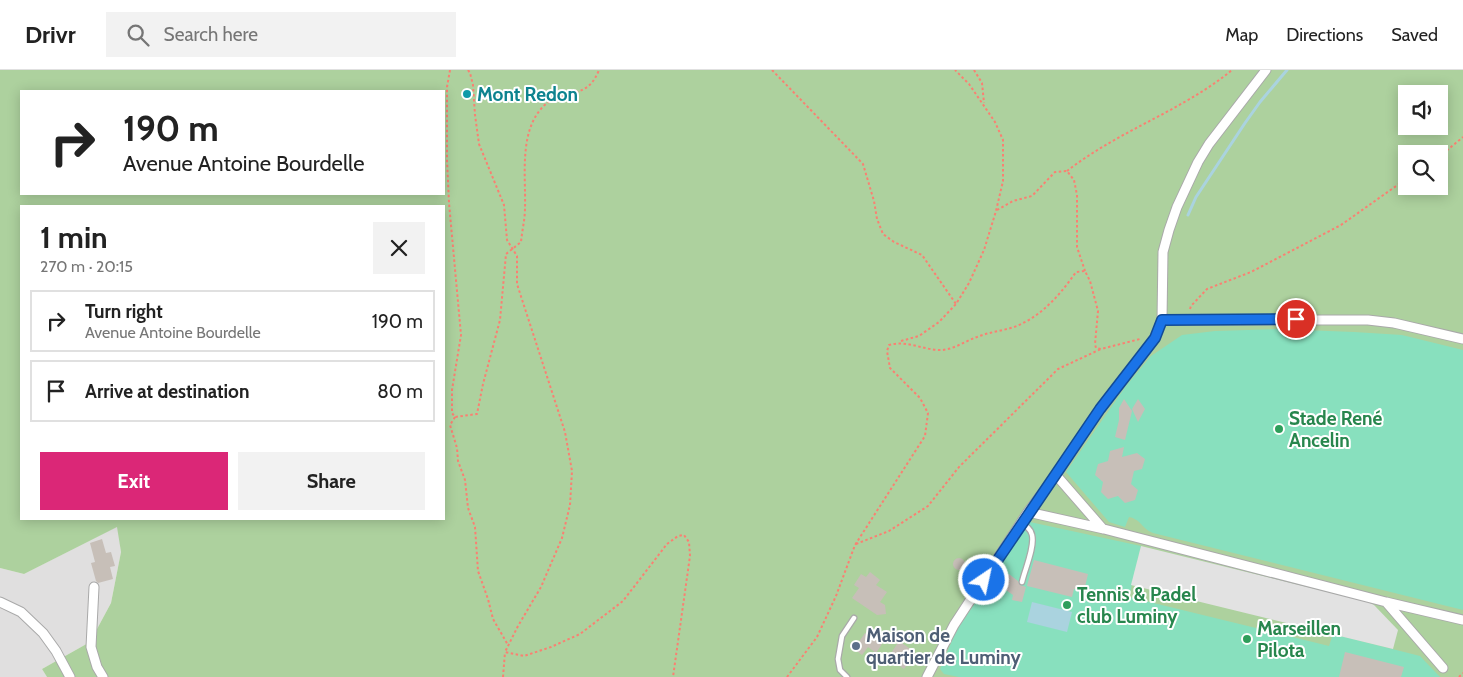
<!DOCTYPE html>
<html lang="en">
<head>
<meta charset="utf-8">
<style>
  :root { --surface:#fff; --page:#f2f2f2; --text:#222; --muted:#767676; --line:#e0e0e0; --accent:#db2777 }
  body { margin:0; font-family:Cabin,sans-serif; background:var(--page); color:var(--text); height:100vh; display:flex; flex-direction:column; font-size:19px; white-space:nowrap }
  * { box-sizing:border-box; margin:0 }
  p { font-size:16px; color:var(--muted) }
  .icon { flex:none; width:28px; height:28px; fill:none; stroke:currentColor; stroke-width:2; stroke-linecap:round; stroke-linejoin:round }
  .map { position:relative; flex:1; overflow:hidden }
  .sheet { position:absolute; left:20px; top:135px; width:425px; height:315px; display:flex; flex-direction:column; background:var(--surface); border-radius:0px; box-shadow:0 2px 12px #0003 }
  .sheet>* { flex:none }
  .guide { position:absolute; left:20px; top:20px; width:425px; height:105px; border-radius:0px; box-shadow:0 2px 12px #0003; background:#fff; color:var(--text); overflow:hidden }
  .fabs { position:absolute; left:1398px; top:15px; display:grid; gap:10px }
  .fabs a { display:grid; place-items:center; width:50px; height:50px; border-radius:0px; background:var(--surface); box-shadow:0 2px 12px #0003; font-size:25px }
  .pin { position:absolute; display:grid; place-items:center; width:42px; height:42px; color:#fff; margin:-21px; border:2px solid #fff; border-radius:50%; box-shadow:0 1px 5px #0007 }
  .me { position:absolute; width:55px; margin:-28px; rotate:34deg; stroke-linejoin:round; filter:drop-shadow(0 0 4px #0008) }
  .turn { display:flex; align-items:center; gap:18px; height:105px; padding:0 20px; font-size:22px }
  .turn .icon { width:65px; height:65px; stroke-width:2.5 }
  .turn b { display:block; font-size:35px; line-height:42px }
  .round { display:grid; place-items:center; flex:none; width:52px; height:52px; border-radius:0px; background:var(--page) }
  .head { display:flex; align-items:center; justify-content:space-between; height:85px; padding:0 20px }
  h1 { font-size:30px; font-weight:700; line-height:38px }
  .primary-button { display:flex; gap:10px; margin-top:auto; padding:10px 20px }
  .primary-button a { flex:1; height:58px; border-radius:0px; background:var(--accent); color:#fff; font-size:20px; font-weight:700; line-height:58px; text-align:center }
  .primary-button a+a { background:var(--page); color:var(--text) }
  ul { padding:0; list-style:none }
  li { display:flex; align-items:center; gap:15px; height:62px; margin:0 10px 8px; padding:0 10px; border:2px solid var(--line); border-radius:0px }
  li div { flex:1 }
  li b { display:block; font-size:19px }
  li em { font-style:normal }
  header { display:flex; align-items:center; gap:30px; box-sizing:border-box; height:70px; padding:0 25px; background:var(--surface); border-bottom:1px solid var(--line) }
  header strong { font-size:24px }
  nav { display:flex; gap:28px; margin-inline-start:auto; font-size:18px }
  .search { width:350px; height:45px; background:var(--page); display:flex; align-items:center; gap:12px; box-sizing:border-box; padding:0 18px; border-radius:0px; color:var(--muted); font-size:19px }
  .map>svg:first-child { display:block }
  .residential { fill:#e0dfdf }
  .forest { fill:#add19e; fill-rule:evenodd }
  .pitch { fill:#88e0be }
  .parking { fill:#e2e2e2 }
  .water { fill:#aad3df }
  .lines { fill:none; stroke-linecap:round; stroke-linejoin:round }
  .stream { stroke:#aad3df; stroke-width:3 }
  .building { fill:#c7bfb8 }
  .service-casing { stroke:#a9a9a9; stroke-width:7 }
  .minor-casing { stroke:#a9a9a9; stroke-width:11 }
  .path { stroke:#fa8072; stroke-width:2; stroke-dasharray:2.5 2.5; stroke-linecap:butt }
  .service { stroke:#fff; stroke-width:4.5 }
  .minor { stroke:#fff; stroke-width:9 }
  .route-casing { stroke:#114b97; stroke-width:12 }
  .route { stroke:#1a73e8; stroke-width:9 }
  .culture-dot { fill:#0f9aa8; stroke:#fff; stroke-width:2 }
  .leisure-dot { fill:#2e9e5b; stroke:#fff; stroke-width:2 }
  .service-dot { fill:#5c6f8a; stroke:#fff; stroke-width:2 }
  .labels { text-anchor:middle; stroke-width:4; stroke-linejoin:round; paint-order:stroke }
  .culture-label { font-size:19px; font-weight:bold; fill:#0d838f; stroke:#fff; text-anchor:start }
  .leisure-label { font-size:19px; font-weight:bold; fill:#27864d; stroke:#fff; text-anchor:start }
  .service-label { font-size:19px; font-weight:bold; fill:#4e5e75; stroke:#fff; text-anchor:start }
</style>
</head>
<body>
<header>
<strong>Drivr</strong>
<div class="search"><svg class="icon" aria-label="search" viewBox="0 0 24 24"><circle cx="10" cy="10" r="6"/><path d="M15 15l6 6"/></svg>Search here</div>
<nav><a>Map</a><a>Directions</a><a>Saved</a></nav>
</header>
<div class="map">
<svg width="1463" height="607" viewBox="0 0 1463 607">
  <rect width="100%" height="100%" fill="#f2efe9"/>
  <path class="residential" d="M118,456L121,482L111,533L90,572L42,599L47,607H0V498L24,504Z"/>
  <path class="forest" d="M0,0H1463V607H47L42,599L90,572L111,533L121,482L117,457L24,504L0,498ZM21,21H444V124H21ZM1406,24H1439V56H1406ZM1406,84H1439V116H1406ZM21,136H444V449H21Z"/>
  <path class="pitch" d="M1277,259L1354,262L1402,265L1463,280V540L1153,463C1141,458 1142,450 1129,447L1125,457L1109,452L1066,402L1126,316L1151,286L1182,265L1215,261Z
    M1030,452L1141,476L1129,527L1260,559L1261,554L1273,556L1272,562L1329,576L1333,564L1420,586L1440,607H959L944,604L940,599L956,561Z"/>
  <path class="parking" d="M1141,476L1368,532L1374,535L1398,560L1393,579L1131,515Z"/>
  <path class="water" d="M1032,532L1072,542L1067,562L1027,552Z"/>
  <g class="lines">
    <path class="stream" d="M1188,145L1196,127L1245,53L1260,32L1287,0"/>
  </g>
  <path class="building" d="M1124,329L1132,341L1125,370L1115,367L1119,350V338Z
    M1138,329L1145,339L1138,352L1132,339Z
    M1124,377L1122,387L1137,383L1145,389L1142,399L1134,401L1131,414L1138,420L1135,430L1125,433L1118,426L1108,429L1101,422L1103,412L1095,405L1098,394L1108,391L1110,381Z
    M102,469L106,483L111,482L115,496L110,497L113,509L98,513L96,511L91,493L95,492L90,473Z
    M953 494a6 6 0 1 1 12 0a6 6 0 1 1-12 0Z
    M1034,490L1088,504L1084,521L1074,519L1072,527L1027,516Z
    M870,502L880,510L876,515L887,522L880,532L885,535L886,544L877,545L852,528L859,518L854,515L861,504L866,507Z
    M1009,504L1018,511L1020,515L1026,517L1022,532L1012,530L1013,525L1000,516Z
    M865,563L882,574L876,583L868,577L862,585L854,579Z
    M899,571L916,583L904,599L888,588Z
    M1345,582L1404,597L1401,607H1339Z"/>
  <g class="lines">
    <g class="service-casing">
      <path id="service" d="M1021,453C1026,456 1031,459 1032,465C1035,477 1025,499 1022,512
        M847,607L840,600L838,589L842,566L854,548"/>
    </g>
    <g class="minor-casing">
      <path id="minor" d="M1162,250H1368L1394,253L1463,269
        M1056,405L1103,459
        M1028,442L1104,459L1386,532L1463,550
        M94,517L91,577L97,597L103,607
        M0,532L21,542L43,563L56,581L70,607
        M1386,532L1443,598
        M927,607L954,555L1028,442L1056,405L1100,339L1155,268L1162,250L1163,182L1169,160L1177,137L1198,92L1209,74L1266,0"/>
    </g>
    <path class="path" d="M450,0L447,17V90L449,133L461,265L452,320V343L455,347L477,344L483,314L500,250L506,184L521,172C522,161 525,149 525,138C526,104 518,57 547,33C551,30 556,29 561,27C580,20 590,22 599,0
      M468,0L470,3L473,15L475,45L479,74L504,135L507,170L517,186V214L565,362L572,401L570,435L562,468L541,517L518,556L505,582L524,586L551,577L580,564L623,531L667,474L678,466L684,465L689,472L690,486L673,607
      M772,0L863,94L874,131L877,149L883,164L894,172L922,185L956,234
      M974,0L982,13L984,33
      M1439,87L1463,67
      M1067,101C1077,93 1088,86 1099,79C1143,52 1192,33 1232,0
      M997,140L1013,131L1032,126L1055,102L1067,101L1074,110L1077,125V177L1085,201
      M1190,239L1191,236L1207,219L1251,202L1341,155L1406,109
      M901,271L919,266L939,252L956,234L969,213L984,180L996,141L1003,111V70L995,52L969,14L955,0
      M455,347L450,355L457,378L458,391L465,410L468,438L475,457L478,501L488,529L493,549L508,575
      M856,474L889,461L928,436L959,397L1058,299L1101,279
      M503,607L505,582
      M787,607L817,567L836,526L855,475L925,366L928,343L920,328L890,298L887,281L889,275C906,270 921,279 938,280C952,281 965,271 977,267C989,262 1002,261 1014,257C1041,247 1060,225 1076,202L1085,201L1090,211L1098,241L1095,274L1096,278L1101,279L1140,269
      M1459,607L1463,603"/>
    <use href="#service" class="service"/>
    <use href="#minor" class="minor"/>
  </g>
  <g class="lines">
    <g class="route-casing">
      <path id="route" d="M984,510L1100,339L1155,268L1162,250L1296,249"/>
    </g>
    <use href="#route" class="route"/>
  </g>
  <circle class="culture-dot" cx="467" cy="24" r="5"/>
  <g class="leisure-dot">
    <circle cx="1279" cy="359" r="5"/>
    <circle cx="1067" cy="535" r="5"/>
    <circle cx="1247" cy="569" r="5"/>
  </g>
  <circle class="service-dot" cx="856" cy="576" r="5"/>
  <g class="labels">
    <g class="culture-label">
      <text x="477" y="31">Mont Redon</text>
    </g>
    <g class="leisure-label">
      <text x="1289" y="355">Stade René<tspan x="1289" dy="22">Ancelin</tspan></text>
      <text x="1077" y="531">Tennis &amp; Padel<tspan x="1077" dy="22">club Luminy</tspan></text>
      <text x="1257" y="565">Marseillen<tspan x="1257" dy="22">Pilota</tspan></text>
    </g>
    <g class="service-label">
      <text x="866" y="572">Maison de<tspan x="866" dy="22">quartier de Luminy</tspan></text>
    </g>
  </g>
</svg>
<div class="fabs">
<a><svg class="icon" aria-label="sound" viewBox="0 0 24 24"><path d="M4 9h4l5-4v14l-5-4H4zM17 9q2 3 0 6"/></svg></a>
<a><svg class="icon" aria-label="search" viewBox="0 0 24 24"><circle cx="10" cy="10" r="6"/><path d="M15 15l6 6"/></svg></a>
</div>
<div class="pin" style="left:1296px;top:249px;background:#d93025"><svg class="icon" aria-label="arrive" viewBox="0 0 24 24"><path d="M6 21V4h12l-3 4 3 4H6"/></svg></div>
<svg class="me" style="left:984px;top:510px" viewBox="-20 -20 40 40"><circle r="17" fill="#1a73e8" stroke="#fff" stroke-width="3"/><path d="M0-11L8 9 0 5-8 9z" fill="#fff"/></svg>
<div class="guide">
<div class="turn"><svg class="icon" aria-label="right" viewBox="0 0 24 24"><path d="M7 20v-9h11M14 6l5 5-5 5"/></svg><div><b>190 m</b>Avenue Antoine Bourdelle</div></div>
</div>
<section class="sheet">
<div class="head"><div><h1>1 min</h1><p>270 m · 20:15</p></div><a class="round"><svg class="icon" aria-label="close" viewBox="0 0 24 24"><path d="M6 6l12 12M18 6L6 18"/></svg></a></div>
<ul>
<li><svg class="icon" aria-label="right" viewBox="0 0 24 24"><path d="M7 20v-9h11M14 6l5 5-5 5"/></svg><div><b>Turn right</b><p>Avenue Antoine Bourdelle</p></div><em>190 m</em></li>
<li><svg class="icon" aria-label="arrive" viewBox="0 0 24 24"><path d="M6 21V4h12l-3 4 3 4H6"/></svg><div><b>Arrive at destination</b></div><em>80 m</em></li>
</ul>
<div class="primary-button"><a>Exit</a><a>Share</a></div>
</section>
</div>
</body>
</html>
